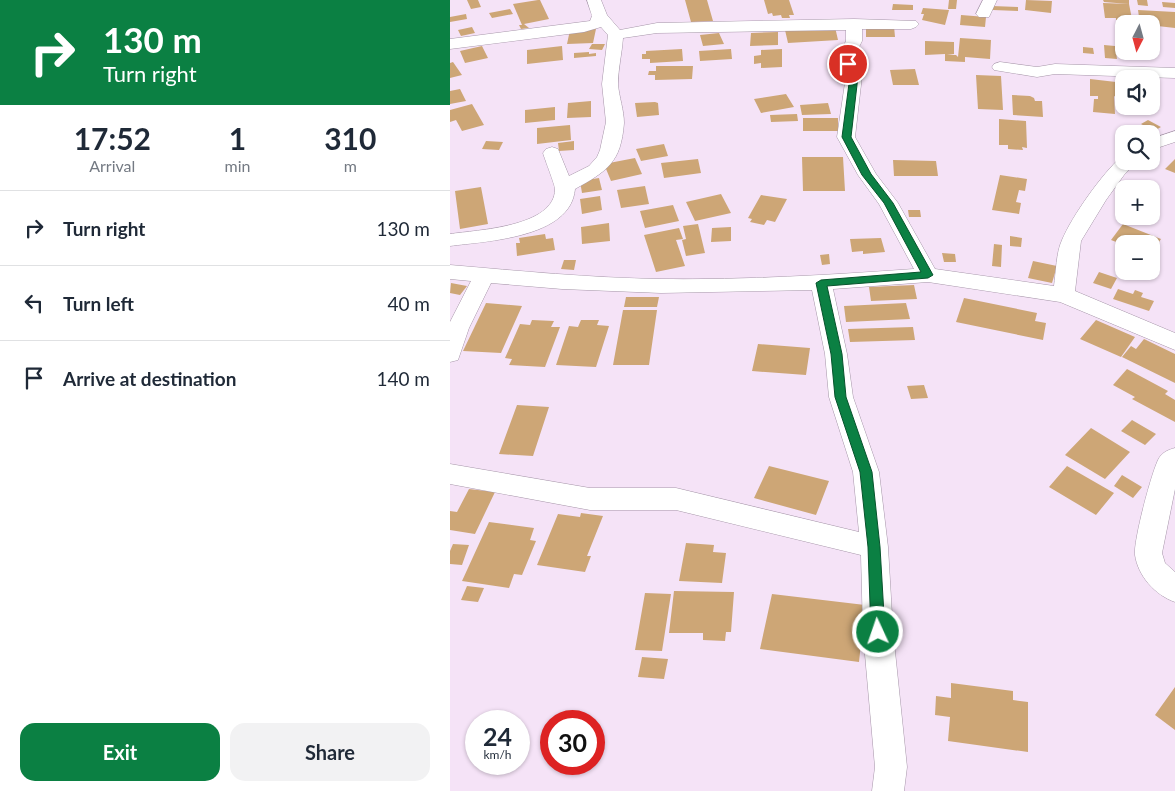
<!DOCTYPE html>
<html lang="en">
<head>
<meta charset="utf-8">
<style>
  :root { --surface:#fff; --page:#f2f2f3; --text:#1f2937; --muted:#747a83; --line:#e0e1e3; --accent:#0b8043 }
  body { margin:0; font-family:Lato,sans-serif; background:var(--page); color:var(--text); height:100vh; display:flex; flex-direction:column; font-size:19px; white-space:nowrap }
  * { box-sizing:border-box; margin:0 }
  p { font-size:16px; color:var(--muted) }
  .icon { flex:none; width:28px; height:28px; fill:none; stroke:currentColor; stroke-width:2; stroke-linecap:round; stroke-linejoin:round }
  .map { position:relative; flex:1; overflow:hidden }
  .panel { display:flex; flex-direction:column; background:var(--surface); width:450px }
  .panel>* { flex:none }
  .guide { background:#0b8043; color:#fff; overflow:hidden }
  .needle { width:32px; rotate:186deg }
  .tools { position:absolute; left:665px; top:15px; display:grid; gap:10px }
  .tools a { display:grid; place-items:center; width:45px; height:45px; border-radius:10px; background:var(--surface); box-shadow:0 1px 4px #0004; font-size:25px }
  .speed { position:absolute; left:15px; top:710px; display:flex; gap:10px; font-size:25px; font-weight:700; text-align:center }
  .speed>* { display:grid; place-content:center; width:65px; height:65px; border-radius:50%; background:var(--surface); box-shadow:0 1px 4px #0004; line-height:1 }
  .speed small { font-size:12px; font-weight:400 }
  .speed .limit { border:8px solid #d22; background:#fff; color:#111 }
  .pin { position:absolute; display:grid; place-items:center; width:42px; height:42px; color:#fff; margin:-21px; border:2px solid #fff; border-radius:50%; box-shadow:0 1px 5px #0007 }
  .me { position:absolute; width:55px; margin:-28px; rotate:357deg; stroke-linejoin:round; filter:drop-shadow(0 0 4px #0008) }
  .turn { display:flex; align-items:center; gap:18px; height:105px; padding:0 20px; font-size:22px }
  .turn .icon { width:65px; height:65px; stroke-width:2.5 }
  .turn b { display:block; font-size:35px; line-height:42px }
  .eta { display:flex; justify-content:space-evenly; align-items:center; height:85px; text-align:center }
  .eta b { font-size:30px; font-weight:700; line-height:35px }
  .primary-button { display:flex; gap:10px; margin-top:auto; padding:10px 20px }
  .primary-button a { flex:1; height:58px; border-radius:15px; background:var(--accent); color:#fff; font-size:20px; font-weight:700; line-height:58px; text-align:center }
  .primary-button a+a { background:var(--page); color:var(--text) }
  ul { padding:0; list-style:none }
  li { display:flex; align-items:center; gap:15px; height:75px; padding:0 20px; border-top:1px solid var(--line) }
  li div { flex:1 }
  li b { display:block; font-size:19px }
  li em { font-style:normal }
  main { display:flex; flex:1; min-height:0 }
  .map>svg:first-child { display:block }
  .building { fill:#cda676 }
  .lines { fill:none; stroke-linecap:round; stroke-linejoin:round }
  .minor-casing { stroke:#a595a8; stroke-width:1 }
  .minor { fill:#fff; fill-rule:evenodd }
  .route { fill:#0b8043; stroke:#07532c }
</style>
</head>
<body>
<main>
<section class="panel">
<div class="guide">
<div class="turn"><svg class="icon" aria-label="right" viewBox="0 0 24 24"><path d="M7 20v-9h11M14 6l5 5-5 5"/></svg><div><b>130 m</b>Turn right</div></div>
</div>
<div class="eta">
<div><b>17:52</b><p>Arrival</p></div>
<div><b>1</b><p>min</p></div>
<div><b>310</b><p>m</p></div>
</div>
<ul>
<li><svg class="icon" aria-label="right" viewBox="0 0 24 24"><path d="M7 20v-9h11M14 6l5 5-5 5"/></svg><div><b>Turn right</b></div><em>130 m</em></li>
<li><svg class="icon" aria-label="left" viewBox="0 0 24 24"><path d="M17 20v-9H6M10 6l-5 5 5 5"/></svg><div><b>Turn left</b></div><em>40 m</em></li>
<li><svg class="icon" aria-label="arrive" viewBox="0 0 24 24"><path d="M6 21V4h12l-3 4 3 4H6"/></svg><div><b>Arrive at destination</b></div><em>140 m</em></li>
</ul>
<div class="primary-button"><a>Exit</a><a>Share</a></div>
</section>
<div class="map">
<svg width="725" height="791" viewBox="0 0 725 791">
  <rect width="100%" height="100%" fill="#f5e3f7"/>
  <path class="building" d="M17,0H28L31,7L21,9Z
    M88,0H90L99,19L74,24L79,28L71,29L69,25H72L63,4Z
    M235,0H257L263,21L241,22Z
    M314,0H339L344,15H339L340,18H332L331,15L323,16L322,13L318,14Z
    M499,0H507L506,9H498Z
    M576,0L602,1L601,13L575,10Z
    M653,0H679V4L654,2Z
    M687,0H697L698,6L688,5Z
    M712,2L725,3V8L713,7Z
    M653,3L679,4L682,19L666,20V18H655Z
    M443,4L463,5V10H442Z
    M542,6L568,7V11L543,10Z
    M473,8L499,10L495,25L472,20L474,14H471Z
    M60,9L63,14L42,18L39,13Z
    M688,10L725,12V28L690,24Z
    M16,14L17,19L0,22V17Z
    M511,15L536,17L535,27L510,25Z
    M416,26H444L445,37H416Z
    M22,27L25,33L11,36L8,30Z
    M385,27L388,40L338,43L335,30Z
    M146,29L143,43L117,44L120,30Z
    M328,32V45L300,46L301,33Z
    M269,33L274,44L253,46L250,35Z
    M510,38L541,40L540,59L515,57V62L495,61V54L475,55V41L504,42V54L497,55H506L508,57Z
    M142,44H155L152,50L139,49Z
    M654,45L665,46L667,59L655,58Z
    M32,46L38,58L15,63L10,51Z
    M112,46L113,60L77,64V50Z
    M633,47L643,48L644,54L633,53Z
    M232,49L233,61L200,63V59H192V54H196V51Z
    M281,49L282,59L250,61L249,51Z
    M332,49V67L311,68V63L304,64V56L311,55V50Z
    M139,52V54L146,53V56L124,58V53Z
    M3,62L12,75L0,78V63Z
    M206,66H243L242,79L205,80V75H198L199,71H206Z
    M465,69L469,85H443L440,70Z
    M526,75L551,76L553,110L528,109Z
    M640,79L666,82V97L664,96L665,114L643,112L644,99H648V96H640Z
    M10,89L16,101L0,104V91Z
    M336,94L344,107L311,113L304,99Z
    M562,95L580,96L584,98L585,101H592L593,117L563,115Z
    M141,101V117L117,118L118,103Z
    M205,102L208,103L209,115L187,117L185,103Z
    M378,103L381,114L352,115L350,105Z
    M22,104L34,125L12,131L6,120L0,122V110Z
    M105,107V120L75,123V110Z
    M347,114L348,121L321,122L320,115Z
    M353,118H388V131H353Z
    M549,119L576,121L577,148L572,147L573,150L558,149V145H549Z
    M698,120L711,127L704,131L691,124Z
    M120,125L121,140L87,144V128Z
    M36,141L53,142L49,150L32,149Z
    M124,141V150L109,151L108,143Z
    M214,144L218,156L191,161L186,149Z
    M352,157H393L395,191H353Z
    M185,158L192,174L161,181L154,164Z
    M248,159L251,173L214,178L211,163Z
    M725,159V173L715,169Z
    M443,160L486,161L488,176H444Z
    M550,175L577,179L575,191L569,190L566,202L571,203L569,214L542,210Z
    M149,178L152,190L132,193L130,181Z
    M195,186L199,204L171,208L167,190Z
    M31,187L38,224L10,229L5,191Z
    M271,194L281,213L245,221L236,202Z
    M311,195L337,199L325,222L317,220L314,225L300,222L302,219L298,218Z
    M150,196L152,210L132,214L130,199Z
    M223,205L229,221L195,228L190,211Z
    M458,210H470L471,217H459Z
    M159,223L160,241L132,244L131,227Z
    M248,224L255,253L236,256L232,240L236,239L233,226Z
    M673,224L711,239L701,254V244L674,245L661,240Z
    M281,227V241L261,242L262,228Z
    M229,228L233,239L226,240L235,266L206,272L194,235Z
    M95,234L96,239L103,238L105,250L67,256L66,243H70L69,238Z
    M560,236L572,238L571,247L560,246Z
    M431,238L435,252L413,254V251L402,252L400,239Z
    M544,244L552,245L551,267L542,266Z
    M492,253L505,254L506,262H494Z
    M379,254L380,264L372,265L370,255Z
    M114,260H126L124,270L111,269Z
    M583,261L607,266L602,283L578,278Z
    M649,272L667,278L661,289L643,283Z
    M1,283L17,286L10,295L0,293Z
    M464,285L467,299L421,301L419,287Z
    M668,289L683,294L685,290L693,293L691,297L704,301L699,311L663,299Z
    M176,297H209L207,307H174Z
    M514,298L587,313L585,321L596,323L593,340L506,322Z
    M36,303L72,306L51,353L13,351Z
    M456,303L460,319L396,322L394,306Z
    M173,310H207L199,365H163Z
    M82,320L104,321L101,327H110L95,367L59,365L62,359L55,358L70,324L80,325Z
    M131,320H149L147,325L159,326L146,367L106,365L119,326L128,327Z
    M646,320L685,337L671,357L630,339Z
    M463,327L465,340L400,342L398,329Z
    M694,339L725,354V383L672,357L681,346L686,349Z
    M308,344L360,348L356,375L302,371Z
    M677,369L718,391L715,394L725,400V422L682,399L685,397L663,385Z
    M474,385L478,398L461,399L457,386Z
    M67,405L99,407L83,456L49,454Z
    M682,420L706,434L695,445L671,431Z
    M641,428L680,452L655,479L615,455Z
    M319,466L379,481L366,515L304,498Z
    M617,466L664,493L646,515L599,487Z
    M672,475L692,487L683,498L664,486Z
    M19,489L45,492L25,534L0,530V511L7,512Z
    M131,513L153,516L137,556H141L135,572L87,565L108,514L130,517Z
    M39,522L84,528L80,540L86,541L72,575L64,574L59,588L12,581Z
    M236,543L264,545L263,552L276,553L272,583L229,581Z
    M3,544L19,545L12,565L0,564V551Z
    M17,586L34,588L28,602L11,600Z
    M224,591L284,592L281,632H276L275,641L253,640V633H219Z
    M195,593L221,594L212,651L185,650Z
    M322,594L415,605L409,662L310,649Z
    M192,657L218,659L214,679L188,677Z
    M501,683L563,691V700L578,702V752L498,741L500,717L485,715L486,696L501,698Z
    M725,687V730L705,715Z"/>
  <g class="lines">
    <g class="minor-casing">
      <path id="minor" d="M137,0H151L157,15L170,30L207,23L404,19L466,21L469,24L466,27L461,29H412V41L406,53V63L412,76L405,137L426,174L448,203L485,269L604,286C606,272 606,253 612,240C622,216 652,174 671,157H674V161H687L674,175L656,200L631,241L625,291L725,333V350L610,302L478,282L383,289L397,354L403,397L429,472L438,547L443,632L457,767L454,791H422L425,767L413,632L411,555L226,510H140L0,484V464L140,488H226L409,532L403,472L379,397L375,354L362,290L211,293L112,289L41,283L19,328L8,360L0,362V322L21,281L0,279V265C70,271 141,278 211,279C296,280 380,275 464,269L429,204L408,175L387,137L396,76L390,63V53L396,41V30L207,33L173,38C172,53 168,69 168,84C169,97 174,110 174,123C171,163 157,171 125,189C121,238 37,241 0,246V234C27,230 105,227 105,189C105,185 95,160 93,153L96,149L102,147L108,149L119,176L139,166L147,157L150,150L156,122L152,84L158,35L151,27L134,32L0,49V39L140,21L142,16Z
        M533,0H547L539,17H529L526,14Z
        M550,62L587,67L605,64L725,68V78L605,74L587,77L544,70L542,67L544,64Z
        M725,131V142L701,150V139Z
        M725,448V489L712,553L715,563L725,572V602C705,595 688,576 685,555C683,542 702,470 709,458C713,452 718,450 725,448Z"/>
    </g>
    <use href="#minor" class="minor"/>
  </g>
  <path class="route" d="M398,61L402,64L408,76L401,137L421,174L443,203L483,275L478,278L377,286L392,354L396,397L422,472L430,547L435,632L433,637L428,639L423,637L421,632L418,547L410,472L385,397L381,354L366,283L371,280L471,272L434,203L412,175L392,137L400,76L394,64Z"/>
</svg>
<div class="tools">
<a><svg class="needle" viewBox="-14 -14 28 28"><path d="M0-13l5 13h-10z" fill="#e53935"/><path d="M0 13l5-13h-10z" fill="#747a83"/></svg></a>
<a><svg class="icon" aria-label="sound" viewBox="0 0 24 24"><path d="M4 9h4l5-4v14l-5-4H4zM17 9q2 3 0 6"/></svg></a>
<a><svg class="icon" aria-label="search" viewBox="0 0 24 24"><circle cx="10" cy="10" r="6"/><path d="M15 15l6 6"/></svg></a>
<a>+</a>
<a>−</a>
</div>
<div class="speed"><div>24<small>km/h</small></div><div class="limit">30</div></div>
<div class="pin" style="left:398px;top:64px;background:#d93025"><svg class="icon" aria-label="arrive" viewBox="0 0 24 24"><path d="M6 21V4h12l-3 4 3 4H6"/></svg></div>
<svg class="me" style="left:428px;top:632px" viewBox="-20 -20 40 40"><circle r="17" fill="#0b8043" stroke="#fff" stroke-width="3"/><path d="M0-11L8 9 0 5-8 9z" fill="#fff"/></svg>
</div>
</main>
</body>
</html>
